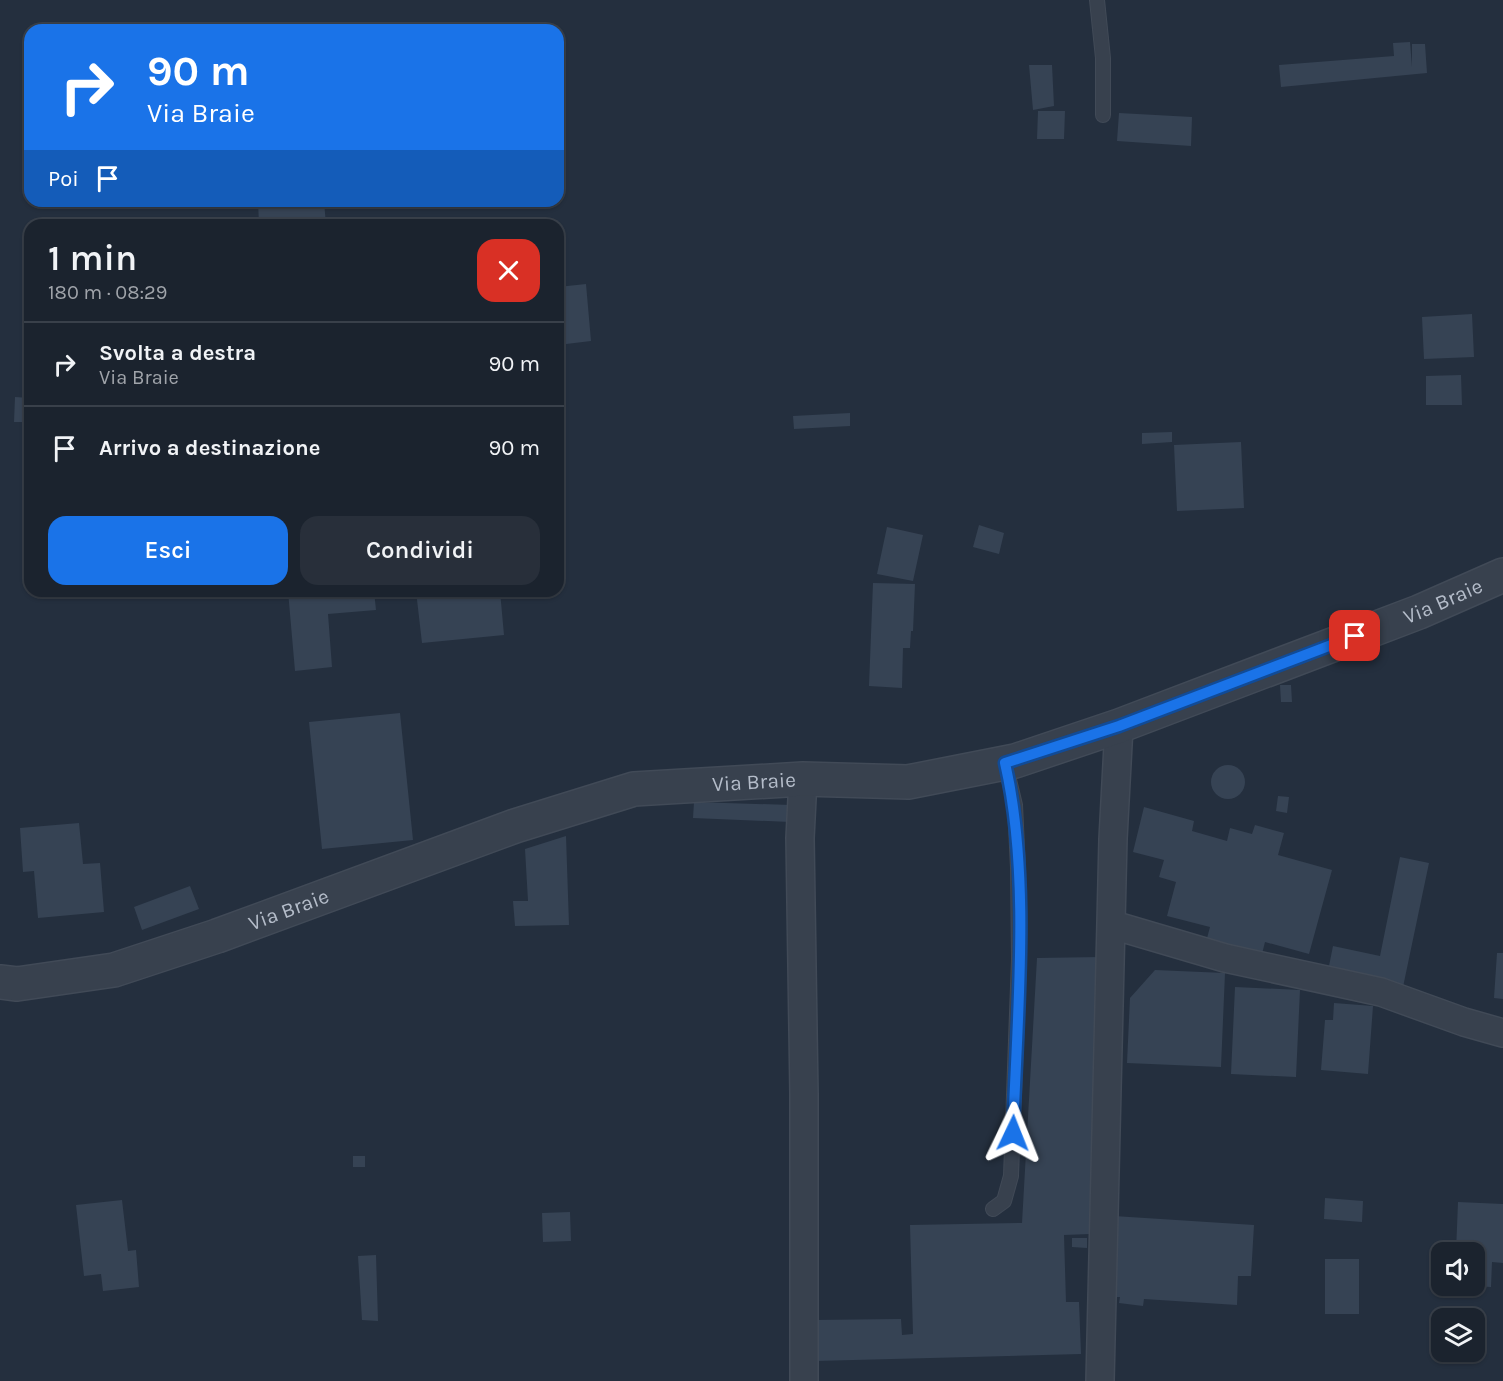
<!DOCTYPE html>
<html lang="it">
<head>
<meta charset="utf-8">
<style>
  :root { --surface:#1b232e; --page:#282f3a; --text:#f1f3f6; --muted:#a0a4aa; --line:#39404a; --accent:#1a73e8 }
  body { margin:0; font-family:Karla,sans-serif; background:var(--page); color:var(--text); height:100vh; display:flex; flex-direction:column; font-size:22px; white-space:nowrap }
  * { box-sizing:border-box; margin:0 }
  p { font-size:20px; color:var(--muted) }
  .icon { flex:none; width:33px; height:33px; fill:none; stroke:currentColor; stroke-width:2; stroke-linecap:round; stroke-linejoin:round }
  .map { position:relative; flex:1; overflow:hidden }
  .sheet { position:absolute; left:24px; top:219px; width:540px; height:378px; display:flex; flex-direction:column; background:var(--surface); border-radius:18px; box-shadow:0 2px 4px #0004,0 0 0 2px var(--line) }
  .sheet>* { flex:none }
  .hud { position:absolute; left:24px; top:24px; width:540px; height:183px; border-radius:18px; box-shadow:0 2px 4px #0004,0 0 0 2px var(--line); background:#1a73e8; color:#fff; overflow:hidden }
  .fabs { position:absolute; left:1431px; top:1242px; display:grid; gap:12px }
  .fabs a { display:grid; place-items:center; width:54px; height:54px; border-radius:12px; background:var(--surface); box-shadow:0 2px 4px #0004,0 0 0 2px var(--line); font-size:30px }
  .pin { position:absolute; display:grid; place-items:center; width:51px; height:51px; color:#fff; margin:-26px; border-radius:12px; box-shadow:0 3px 9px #0006 }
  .me { position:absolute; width:66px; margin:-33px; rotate:2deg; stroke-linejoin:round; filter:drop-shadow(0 0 4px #0008) }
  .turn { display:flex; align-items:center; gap:21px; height:126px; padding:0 24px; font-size:27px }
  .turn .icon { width:78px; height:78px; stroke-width:2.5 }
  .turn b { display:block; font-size:42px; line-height:51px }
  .then { display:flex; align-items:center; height:57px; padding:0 24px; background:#0003; gap:12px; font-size:22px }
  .round { display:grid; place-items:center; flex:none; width:63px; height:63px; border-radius:18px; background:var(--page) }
  .overview { display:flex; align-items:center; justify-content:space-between; height:102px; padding:0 24px }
  h1 { font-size:36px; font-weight:600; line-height:45px }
  .cta { display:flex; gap:12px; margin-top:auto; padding:12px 24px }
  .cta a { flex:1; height:69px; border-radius:18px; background:var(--accent); color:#fff; font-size:24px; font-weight:600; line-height:69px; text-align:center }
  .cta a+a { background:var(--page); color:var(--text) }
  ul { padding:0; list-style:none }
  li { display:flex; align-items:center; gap:18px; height:84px; padding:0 24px; border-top:2px solid var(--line) }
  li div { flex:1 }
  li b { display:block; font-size:22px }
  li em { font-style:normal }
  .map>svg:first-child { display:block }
  .building { fill:#364354 }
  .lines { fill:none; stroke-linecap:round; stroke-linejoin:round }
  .service-casing { stroke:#414a57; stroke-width:16 }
  .minor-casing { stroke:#414a57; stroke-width:30 }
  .tertiary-casing { stroke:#414a57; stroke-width:36 }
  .service { stroke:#38414e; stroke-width:14 }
  .minor { stroke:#38414e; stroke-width:27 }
  .tertiary { stroke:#38414e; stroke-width:33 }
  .route-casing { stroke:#114b97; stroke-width:15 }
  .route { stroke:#1a73e8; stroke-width:10 }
  .labels { text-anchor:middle; stroke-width:6; stroke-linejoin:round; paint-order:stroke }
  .street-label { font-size:21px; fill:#b4bcc9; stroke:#1d2633 }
</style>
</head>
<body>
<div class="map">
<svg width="1503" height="1381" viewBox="0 0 1503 1381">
  <rect width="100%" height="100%" fill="#242f3e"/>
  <path class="building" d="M1410,42L1412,67V44H1425L1427,73L1281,87L1279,65L1394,56L1393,43Z
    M1029,65H1052L1054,106L1033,110Z
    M1038,111H1065L1064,139H1037Z
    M1119,113L1192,117L1191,146L1117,141Z
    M258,201H324L326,225H259Z
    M586,284L591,341L558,345V287Z
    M1472,314L1474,357L1424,359L1422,317Z
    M1461,375L1462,405H1426V376Z
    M15,397L30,398V422H14Z
    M850,413V426L794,429L793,416Z
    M1172,432V442L1142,444V433Z
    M1241,442L1244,508L1177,511L1174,445Z
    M979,525L1004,533L999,554L973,547Z
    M887,527L923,535L913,581L877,574Z
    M873,583L915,584L913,631H911L910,648H903L902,688L869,686Z
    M288,591H374L376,610L328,614L332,667L295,671Z
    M416,591H500L504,635L422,643Z
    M1280,685H1291L1292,702H1281Z
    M400,713L413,840L322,849L309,722Z
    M1211 782a17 17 0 1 1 34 0a17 17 0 1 1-34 0Z
    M1278,796L1289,797L1287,813L1276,811Z
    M694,802L791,805L790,822L693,818Z
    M1144,807L1194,821L1192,831L1227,841L1230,828L1252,834L1255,825L1284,833L1278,855L1332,870L1309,954L1265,942L1261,958L1206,942L1210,927L1167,916L1176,882L1159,877L1164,860L1133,852Z
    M79,823L83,864L100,863L104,912L38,918L34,871L23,872L20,828Z
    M566,836L569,925L515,926L513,901H528L525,849Z
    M1400,857L1429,863L1403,987L1328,971L1333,946L1380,956Z
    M190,886L199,909L142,930L134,907Z
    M1497,953H1503V999L1494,998Z
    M1101,957L1090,1234L1064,1235L1066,1302H1079L1081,1354L815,1361L813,1320L901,1319L902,1335L913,1334L910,1225L1022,1223L1037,958Z
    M1155,970L1225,973L1221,1067L1127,1063L1130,998Z
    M1235,987L1300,990L1296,1077L1231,1074Z
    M1334,1003L1373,1006L1368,1074L1321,1070L1325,1020H1333Z
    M353,1156H365V1167H353Z
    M1325,1198L1363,1201L1362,1222L1324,1219Z
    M122,1200L128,1251L136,1250L139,1287L103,1291L101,1274L84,1276L76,1205Z
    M1458,1202L1503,1204V1263L1492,1262L1491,1287L1474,1286V1252H1456Z
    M570,1212L571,1241L543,1242L542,1213Z
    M1114,1216L1254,1225L1251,1276H1238L1237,1305L1144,1299L1143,1306L1119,1303L1120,1297H1109Z
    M1072,1238H1087V1248L1072,1247Z
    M376,1255L378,1321L362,1320L358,1256Z
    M1325,1259H1359V1314H1325Z"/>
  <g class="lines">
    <g class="service-casing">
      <path id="service" d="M1097,0L1103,58V115
        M993,1209L1004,1201L1011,1176L1019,959L1018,868L1015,805L1005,763"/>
    </g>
    <g class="minor-casing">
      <path id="minor" d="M803,779L800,838L804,1094V1381
        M1113,925L1225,958L1381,992L1464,1022L1503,1033
        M1100,1381L1113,839L1119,726"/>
    </g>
    <g class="tertiary-casing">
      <g id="tertiary">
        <path id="s1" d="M0,982L17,984L114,970L217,936L515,826L634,789L803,779L908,782L1015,761L1119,726L1419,612L1503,575"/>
      </g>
    </g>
    <use href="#service" class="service"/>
    <use href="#minor" class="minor"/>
    <use href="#tertiary" class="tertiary"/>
  </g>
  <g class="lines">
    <g class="route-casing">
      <path id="route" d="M1013,1133C1017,1016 1031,876 1005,763L1119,726L1355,636"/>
    </g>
    <use href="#route" class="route"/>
  </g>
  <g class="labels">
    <g class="street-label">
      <text dy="7" stroke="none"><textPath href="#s1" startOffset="1506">Via Braie</textPath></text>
      <text dy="7" stroke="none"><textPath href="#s1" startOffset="786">Via Braie</textPath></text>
      <text dy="7" stroke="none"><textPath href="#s1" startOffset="300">Via Braie</textPath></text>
    </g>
  </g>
</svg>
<div class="fabs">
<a><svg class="icon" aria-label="sound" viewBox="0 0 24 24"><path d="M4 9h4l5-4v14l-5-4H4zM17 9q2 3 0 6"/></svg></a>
<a><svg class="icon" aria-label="layers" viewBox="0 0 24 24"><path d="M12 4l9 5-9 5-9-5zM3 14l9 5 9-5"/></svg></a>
</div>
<div class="pin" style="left:1355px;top:636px;background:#d93025"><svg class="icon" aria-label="arrive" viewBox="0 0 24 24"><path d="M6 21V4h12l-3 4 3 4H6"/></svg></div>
<svg class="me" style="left:1013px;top:1133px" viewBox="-20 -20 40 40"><path d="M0-17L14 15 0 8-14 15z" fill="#1a73e8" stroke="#fff" stroke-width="4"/></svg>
<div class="hud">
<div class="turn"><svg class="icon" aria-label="right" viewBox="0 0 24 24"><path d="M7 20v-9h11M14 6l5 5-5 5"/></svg><div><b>90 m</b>Via Braie</div></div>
<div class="then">Poi<svg class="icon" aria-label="arrive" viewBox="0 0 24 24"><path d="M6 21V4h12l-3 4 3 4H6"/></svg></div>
</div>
<section class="sheet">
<div class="overview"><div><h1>1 min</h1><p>180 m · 08:29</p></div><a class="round" style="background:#d93025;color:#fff"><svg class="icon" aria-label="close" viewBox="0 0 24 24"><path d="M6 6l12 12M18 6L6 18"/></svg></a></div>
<ul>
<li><svg class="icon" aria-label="right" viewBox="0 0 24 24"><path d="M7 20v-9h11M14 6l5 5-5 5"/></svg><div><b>Svolta a destra</b><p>Via Braie</p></div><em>90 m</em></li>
<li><svg class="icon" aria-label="arrive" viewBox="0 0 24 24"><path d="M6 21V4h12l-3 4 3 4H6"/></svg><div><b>Arrivo a destinazione</b></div><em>90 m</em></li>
</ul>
<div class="cta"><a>Esci</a><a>Condividi</a></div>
</section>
</div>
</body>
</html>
